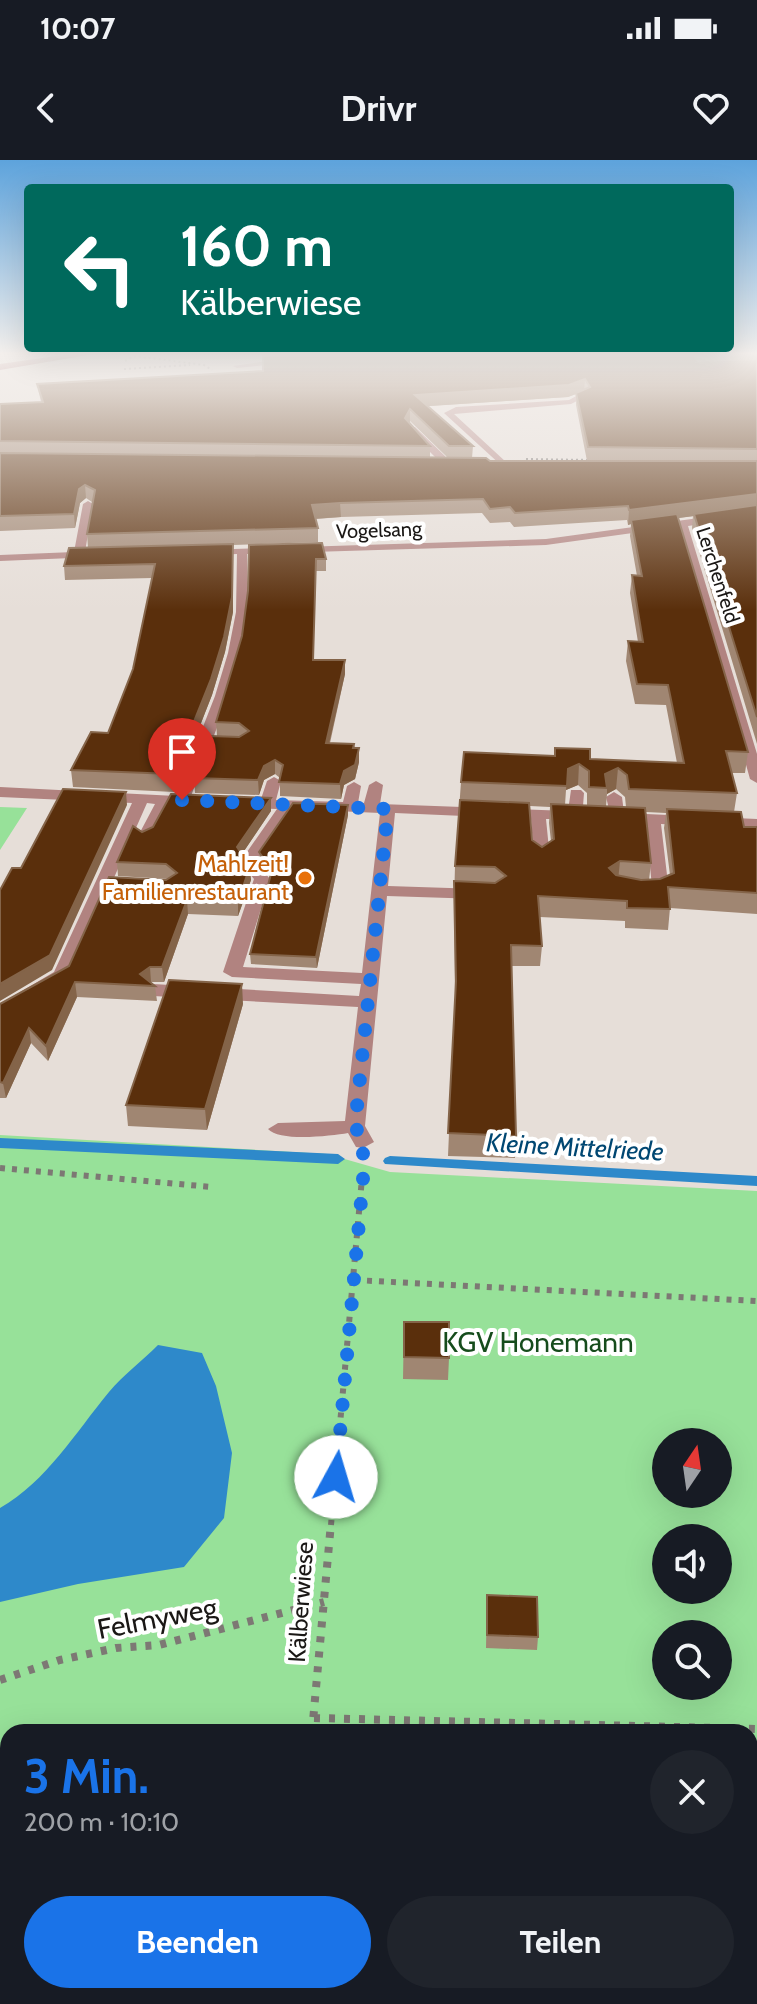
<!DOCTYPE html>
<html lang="de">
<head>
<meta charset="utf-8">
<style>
  :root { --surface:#171b24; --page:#20242c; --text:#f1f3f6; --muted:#9ea1a6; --accent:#1a73e8 }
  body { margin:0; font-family:Cabin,sans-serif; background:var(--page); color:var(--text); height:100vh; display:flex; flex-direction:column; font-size:30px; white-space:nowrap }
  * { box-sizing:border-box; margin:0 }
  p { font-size:26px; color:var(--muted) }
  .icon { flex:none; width:44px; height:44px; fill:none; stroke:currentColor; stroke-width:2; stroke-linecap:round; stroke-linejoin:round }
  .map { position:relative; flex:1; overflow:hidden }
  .drawer { position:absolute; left:0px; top:1564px; width:758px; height:280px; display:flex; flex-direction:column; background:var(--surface); border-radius:24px 24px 0 0; box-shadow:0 8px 32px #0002 }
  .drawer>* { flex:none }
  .hud { position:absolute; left:24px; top:24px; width:710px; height:168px; border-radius:8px; box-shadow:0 8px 32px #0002; background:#00695c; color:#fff; overflow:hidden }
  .needle { width:52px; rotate:13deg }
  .buttons { position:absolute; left:652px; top:1268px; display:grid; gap:16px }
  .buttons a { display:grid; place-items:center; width:80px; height:80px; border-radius:50%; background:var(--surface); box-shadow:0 8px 32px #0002; font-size:40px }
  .pin { position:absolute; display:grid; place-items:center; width:68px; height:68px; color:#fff; margin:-82px -34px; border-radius:50% 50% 50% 0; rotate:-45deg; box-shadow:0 0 8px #0007 }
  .pin .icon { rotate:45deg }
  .me { position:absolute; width:88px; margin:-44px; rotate:6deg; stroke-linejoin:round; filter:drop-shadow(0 0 6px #0008) }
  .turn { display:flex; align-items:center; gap:28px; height:168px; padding:0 24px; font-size:36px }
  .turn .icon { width:104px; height:104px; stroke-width:2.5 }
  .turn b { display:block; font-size:56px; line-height:68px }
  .round { display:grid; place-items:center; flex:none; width:84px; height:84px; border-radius:42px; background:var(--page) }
  .head { display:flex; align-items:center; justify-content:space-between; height:136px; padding:0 24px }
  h1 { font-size:48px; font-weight:800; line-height:60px; color:var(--accent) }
  .cta { display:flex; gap:16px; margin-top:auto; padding:16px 24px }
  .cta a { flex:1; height:92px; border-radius:48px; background:var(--accent); color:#fff; font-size:32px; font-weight:800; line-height:92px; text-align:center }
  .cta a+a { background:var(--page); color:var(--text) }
  .status { display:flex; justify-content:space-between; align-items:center; height:56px; padding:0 40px; background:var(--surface); direction:ltr }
  .status svg { height:22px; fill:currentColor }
  header { display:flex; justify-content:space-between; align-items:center; height:104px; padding:0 24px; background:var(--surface); font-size:36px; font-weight:800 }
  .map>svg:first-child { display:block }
  .green { fill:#97e199; fill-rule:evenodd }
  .water { fill:#2e89ca }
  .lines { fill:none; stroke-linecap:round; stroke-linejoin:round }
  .stream { fill:#2e89ca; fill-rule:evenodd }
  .path-far2 { stroke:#7d7874; stroke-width:2; stroke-dasharray:2 3; stroke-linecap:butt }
  .path-far1 { stroke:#7d7874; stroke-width:6; stroke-dasharray:5 7; stroke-linecap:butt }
  .path { stroke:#7d7874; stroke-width:8; stroke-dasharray:6 9; stroke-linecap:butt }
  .minor { fill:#b18380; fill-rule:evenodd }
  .highway { fill:#6e0d18; fill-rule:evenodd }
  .wall { fill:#a08672; fill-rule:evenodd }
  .shaded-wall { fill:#846449 }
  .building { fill:#5a2f0c; stroke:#846449; stroke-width:2 }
  .route { stroke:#1a73e8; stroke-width:14; stroke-dasharray:0 25.2 }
  .food-dot { fill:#e8710a; stroke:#fff; stroke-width:3 }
  .labels { text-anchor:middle; stroke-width:8; stroke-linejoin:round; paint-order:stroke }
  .far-street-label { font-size:20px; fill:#1a1715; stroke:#fff }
  .food-label { font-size:24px; fill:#c56008; stroke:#fff; text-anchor:end }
  .street-label { font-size:24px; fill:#1a1715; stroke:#fff }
  .water-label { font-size:26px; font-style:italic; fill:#004772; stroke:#fff }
  .near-park-label { font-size:28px; fill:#164c1c; stroke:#fff }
  .near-street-label { font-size:28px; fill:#1a1715; stroke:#fff }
</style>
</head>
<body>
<div class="status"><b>10:07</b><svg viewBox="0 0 49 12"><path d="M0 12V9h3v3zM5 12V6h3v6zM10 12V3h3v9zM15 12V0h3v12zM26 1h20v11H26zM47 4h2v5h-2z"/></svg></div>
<header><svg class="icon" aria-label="back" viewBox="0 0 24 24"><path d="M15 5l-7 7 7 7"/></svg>Drivr<svg class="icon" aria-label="heart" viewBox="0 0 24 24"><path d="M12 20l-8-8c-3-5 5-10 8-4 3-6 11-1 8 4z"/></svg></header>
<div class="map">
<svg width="757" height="1844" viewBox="0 0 757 1844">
  <rect width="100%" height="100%" fill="#e6ded8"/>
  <path class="green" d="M0,647L27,648L0,690Z
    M0,975L327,994L390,1012L757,1031V1844H0ZM666,1282H718V1334H666ZM666,1378H718V1430H666ZM666,1474H718V1526H666ZM8,1572H750V1836H8Z"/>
  <path class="water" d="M158,1185L202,1193L216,1226L232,1293L224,1358L184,1407L78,1424L0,1442V1348C47,1321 75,1273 109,1232C123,1215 142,1201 158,1185Z"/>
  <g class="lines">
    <path class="stream" d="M0,978L338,994L345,999L338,1004L0,988Z
      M390,996L757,1016V1026L385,1004L383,1001L385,998Z"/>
    <path class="path-far2" d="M125,201L135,196L204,205L212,210
      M124,209L190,205
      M526,299L592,300"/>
    <path class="path-far1" d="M0,1008L212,1027
      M355,1120L757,1141
      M331,1365L363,1007"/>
    <path class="path" d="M0,1520L60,1500L116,1488L159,1485L324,1442
      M314,1558L757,1569
      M312,1572L331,1363
      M0,1731L8,1730
      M750,1737L757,1738
      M283,1844L284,1836"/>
    <path class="minor" d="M289,198L292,202L237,208L233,206Z
      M580,234L587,236L571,244L454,254L506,302L503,307L444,253L456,247L569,240Z
      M409,267H415L445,296V306H439L437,299L409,271Z
      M88,341L93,344L85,392L96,393V397L0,401V395L74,392L83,344Z
      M757,350V356L688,366L757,594V623L750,619L681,371L676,367L546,385L247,394L248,452L241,493L229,536L191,636L201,641L193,646L169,644L153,678L145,683L137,678L155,644L147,643L71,815L0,858V844L54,812L132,643L0,637V627L176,636L215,536L228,493L236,452L237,394L208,395L204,394V390L546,379Z
      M274,617L281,621L276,640L343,642L347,626L354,622L361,626L358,643H364L369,625L376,621L383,625L380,644L568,651L571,630H581L584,633L582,659H546L550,699L542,704L534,699L531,659L395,653L388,726L480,729L488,734L480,739L387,736L365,966L374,982L363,988L356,987L348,973C331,976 279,982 268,969L278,963L345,961L358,847L153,836L144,830L153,824L359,836L361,824L232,817L223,812L254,719L240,702L277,649L245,648L237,643L245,638L261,639L267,621ZM292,649L380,653L362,813L243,807L270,719L256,702Z
      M614,632L622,637L624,653L757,659V669L661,664L669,732L661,737L644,736L642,732L644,728L652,727L646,664L612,661L606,637Z"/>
    <path class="highway" d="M85,192H106L0,210V204Z"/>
  </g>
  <path class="wall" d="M264,192H757V584L692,368L693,356L678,358L748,592L745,613H732L737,633L734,652L744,667H757V754L670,748L668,770L625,768V761L540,757L542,786L540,806H511L516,976L515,998L448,996L455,837L454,742L455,706L461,622L590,599L677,603L666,545L635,544L626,501L628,481L638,482L630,433L632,415L637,416L630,376L631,364L628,365L627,360L514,367L510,362L490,363L482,353L341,357L316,359L318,368V382L233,385V452L225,492L212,535L174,632L73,627L71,610L108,573L133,509L152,418L65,420L64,406L88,388L87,374L92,342L86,338L80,343L75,368L0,371V244L41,242L37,224L263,211ZM576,234V245L587,301H490L472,298L473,286L428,246L568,237ZM410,261L447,297H430V286L409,263ZM578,625L587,633V645H565L566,630ZM616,629L625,637L626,647L606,646L607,634ZM530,646L550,647L549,663L551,681L542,687L532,680ZM646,652L666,653L664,668L670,715L660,719L649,720L651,703Z
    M249,385L326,399V411H316L313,500L345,514L330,583L354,584L359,602L355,619L344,625L341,639L280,636V618L275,614L264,620L259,635L195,633L194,618L217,576L216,562L242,476L248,431Z
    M348,645V655L317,808L251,804L250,794L271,717L260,702L259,692Z
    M271,651L242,694L251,720L238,756L188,754L164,822H150L155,826L157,841L77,837L48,901L31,883L6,938H0V844L69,806L168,719L118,716L117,702L142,672Z
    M243,844L207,970L128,966L126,945Z
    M404,1162L449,1198L448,1220L403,1219Z
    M487,1435L538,1477L537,1490L486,1488Z
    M750,1608H757V1729H750Z"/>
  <path class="shaded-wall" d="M264,192H315L264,199Z
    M722,192H757V201L701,204L695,197L702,193Z
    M585,219L584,231L568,237L415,247V235Z
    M410,249V261L405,271V258Z
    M85,325L86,338L80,343L75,368L74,354L79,329Z
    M757,334V348L632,364L631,360V364L628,365L629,350Z
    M340,343L341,357L312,359V345Z
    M233,384V452L225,492L212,535L174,632L173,614Z
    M345,500V514L326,597V583Z
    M359,588V602L355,619L344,625L341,639L340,624L344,611Z
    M275,600V614L264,620L259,635L258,620L264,606Z
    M579,604L578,625L566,630L568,609Z
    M618,608L616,629L607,634V628L605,614Z
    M126,632L127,645L52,810L0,841V824Z
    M271,638V651L238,700L237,687Z
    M348,645V655L317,808L316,797Z
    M620,701L618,721L609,708Z
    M250,706L251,720L238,756V742Z
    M187,740L188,754L164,822L162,807Z
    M150,807L151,822L145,826L140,814Z
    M75,822L77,837L48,901L46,886Z
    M242,824L243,844L207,970L205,949Z
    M29,868L31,883L6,938L3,923Z"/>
  <path class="building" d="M297,192H722L702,193L695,197L698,201L757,199V289L588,287L576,233L590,227L585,219L569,225L415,235L473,286H449L410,249L405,258L430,286L0,281V244L43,242L37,224L263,211V196Z
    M0,293L486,298L490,301H757V334L629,350L628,346L515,353L510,347L490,349L483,339L340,343L312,345L318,368L87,374L95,330L85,325L79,329L74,354L0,356Z
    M757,345V557L694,354Z
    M677,354L748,592L726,591L737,633L629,629L627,615L618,608L605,614L607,628L589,627V611L579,604L568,609L567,626L461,622L464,592L555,596V588L590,589V599L684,603L668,525L637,524L628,481L643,482L632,415L642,416L631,360Z
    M322,383L326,399H316L313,500H345L326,583L354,584L353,588H359L355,605L344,611L340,624L279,622L283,605L275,600L264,606L258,620L194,618L211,576L239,577L249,571L239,563L216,562L242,476L248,431L249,385Z
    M233,384L232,437L224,477L211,519L173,614L71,610L91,572L108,573L133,509L155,404L64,406L69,388Z
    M63,629L126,632L50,795L0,824V730L12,708H21Z
    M171,634L271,638L237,687L250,706L238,742L187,740L162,807H150L140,814L155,826L75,822L46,886L29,868L3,923L0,922V844L69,806L109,717L166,720L177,713L166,704L117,702L133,666L142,672L153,667Z
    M460,640L529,643L532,680L542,687L554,679L551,644L645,648L651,703L620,701L609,708L616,715L641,720L660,719L674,713L667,649L741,652L744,667H757V733L668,727L670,749L627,748V741L538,736L542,786L511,785L516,976L448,973L456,821L454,721L495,723L506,716L495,707L455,706Z
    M293,643L348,645L316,797L250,794L272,710L259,692Z
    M169,820L242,824L205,949L126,945Z
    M404,1162H449V1198L404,1197Z
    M487,1435L537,1437L538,1477L487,1475Z
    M750,1608H757V1709H750Z"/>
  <linearGradient id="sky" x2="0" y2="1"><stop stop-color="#5da3dc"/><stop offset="0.43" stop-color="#f4f0ed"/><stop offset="1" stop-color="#f4f0ed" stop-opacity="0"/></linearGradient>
  <rect width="757" height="450" fill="url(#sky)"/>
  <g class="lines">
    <path class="route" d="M182,640L388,649L355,966L363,982V1019L336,1317"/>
  </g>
  <circle class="food-dot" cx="305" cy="718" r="8"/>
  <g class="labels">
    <g class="far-street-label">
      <text transform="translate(379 370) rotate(-2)" y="7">Vogelsang</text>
      <text transform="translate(718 415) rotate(72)" y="7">Lerchenfeld</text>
    </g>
    <g class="food-label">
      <text x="289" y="712">Mahlzeit!<tspan x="289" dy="28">Familienrestaurant</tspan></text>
    </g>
    <g class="street-label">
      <text transform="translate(301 1442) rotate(-86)" y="8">Kälberwiese</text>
    </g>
    <g class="water-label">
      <text transform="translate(575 987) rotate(3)" y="9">Kleine Mittelriede</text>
    </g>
    <g class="near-park-label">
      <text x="538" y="1192">KGV Honemann</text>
    </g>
    <g class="near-street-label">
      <text transform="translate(157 1458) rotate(-11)" y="10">Felmyweg</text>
    </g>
  </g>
</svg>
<div class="buttons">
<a><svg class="needle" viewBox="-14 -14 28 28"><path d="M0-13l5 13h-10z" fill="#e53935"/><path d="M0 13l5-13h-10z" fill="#9ea1a6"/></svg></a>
<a><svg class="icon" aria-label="sound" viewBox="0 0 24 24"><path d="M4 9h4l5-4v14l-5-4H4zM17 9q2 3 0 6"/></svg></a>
<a><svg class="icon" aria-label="search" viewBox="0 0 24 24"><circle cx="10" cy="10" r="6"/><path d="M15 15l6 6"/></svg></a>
</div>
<div class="pin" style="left:182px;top:640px;background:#d93025"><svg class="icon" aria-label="arrive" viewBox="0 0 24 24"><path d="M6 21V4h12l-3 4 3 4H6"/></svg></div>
<svg class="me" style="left:336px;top:1317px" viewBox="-20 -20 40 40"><circle r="19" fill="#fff"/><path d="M0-13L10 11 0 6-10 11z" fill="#1a73e8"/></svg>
<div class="hud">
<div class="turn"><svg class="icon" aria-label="left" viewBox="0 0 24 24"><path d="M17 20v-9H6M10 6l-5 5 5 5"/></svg><div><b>160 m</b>Kälberwiese</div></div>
</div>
<section class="drawer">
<div class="head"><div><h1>3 Min.</h1><p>200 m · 10:10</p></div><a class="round"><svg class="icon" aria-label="close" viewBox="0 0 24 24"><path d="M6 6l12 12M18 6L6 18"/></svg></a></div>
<div class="cta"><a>Beenden</a><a>Teilen</a></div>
</section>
</div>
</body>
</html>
